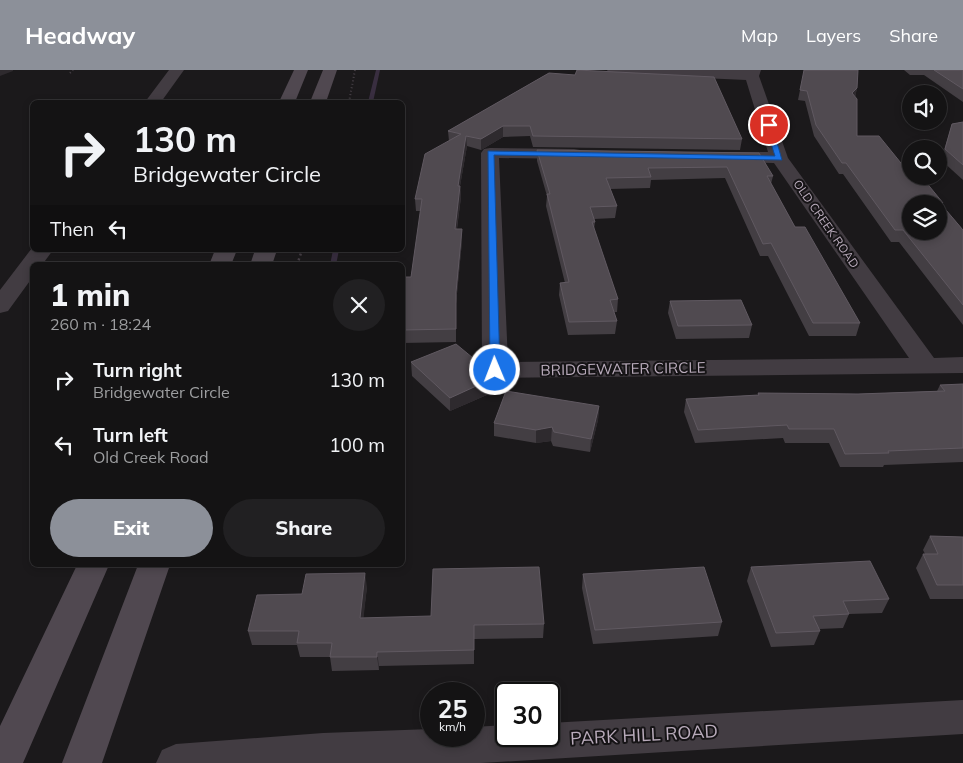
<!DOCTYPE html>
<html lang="en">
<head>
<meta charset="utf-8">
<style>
  :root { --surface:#141314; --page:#212022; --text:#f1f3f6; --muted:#9d9ea0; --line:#333234; --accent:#8c9099 }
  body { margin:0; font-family:Mulish,sans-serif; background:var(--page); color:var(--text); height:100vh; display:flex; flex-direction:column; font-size:19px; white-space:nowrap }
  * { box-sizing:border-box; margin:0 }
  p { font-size:16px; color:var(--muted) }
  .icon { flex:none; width:28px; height:28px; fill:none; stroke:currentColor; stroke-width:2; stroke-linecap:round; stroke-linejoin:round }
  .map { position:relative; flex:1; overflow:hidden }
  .sheet { position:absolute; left:30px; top:192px; width:375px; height:305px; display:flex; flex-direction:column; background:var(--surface); border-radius:8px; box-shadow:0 2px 8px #0003,0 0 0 1px var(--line) }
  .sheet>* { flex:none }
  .banner { position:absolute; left:30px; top:30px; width:375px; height:152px; border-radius:8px; box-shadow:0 2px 8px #0003,0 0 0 1px var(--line); background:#141314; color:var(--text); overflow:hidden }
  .tools { position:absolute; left:902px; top:15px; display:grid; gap:10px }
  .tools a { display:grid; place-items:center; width:45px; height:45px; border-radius:50%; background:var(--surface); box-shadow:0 2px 8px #0003,0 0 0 1px var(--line); font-size:25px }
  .speed { position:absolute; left:420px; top:612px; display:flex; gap:10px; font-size:25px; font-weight:700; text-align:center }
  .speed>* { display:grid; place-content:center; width:65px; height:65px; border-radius:50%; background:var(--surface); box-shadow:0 2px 8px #0003,0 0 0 1px var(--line); line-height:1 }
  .speed small { font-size:12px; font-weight:400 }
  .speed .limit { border:2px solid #111; border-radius:8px; background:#fff; color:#111 }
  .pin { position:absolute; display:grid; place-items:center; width:42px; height:42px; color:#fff; margin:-21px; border:2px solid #fff; border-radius:50%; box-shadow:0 1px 5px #0007 }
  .me { position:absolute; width:55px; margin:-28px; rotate:359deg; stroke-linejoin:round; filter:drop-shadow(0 0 4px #0008) }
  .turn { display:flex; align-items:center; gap:18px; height:105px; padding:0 20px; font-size:22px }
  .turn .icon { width:65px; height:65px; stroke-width:2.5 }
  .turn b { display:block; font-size:35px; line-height:42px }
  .then { display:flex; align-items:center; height:48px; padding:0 20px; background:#0003; gap:10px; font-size:19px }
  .round { display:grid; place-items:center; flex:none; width:52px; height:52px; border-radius:26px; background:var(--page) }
  .headline { display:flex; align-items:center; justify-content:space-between; height:85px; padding:0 20px }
  h1 { font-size:30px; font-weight:800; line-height:38px }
  .action { display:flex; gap:10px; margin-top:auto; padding:10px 20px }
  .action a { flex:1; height:58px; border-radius:30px; background:var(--accent); color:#fff; font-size:20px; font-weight:800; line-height:58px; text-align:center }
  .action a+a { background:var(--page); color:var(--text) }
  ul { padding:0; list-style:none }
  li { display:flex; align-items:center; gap:15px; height:65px; padding:0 20px }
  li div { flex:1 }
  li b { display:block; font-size:19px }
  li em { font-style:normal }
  header { display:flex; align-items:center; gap:30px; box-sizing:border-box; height:70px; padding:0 25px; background:var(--accent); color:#fff }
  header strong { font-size:24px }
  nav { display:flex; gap:28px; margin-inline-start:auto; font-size:18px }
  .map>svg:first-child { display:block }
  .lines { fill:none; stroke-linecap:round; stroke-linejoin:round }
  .stream { fill:#392e40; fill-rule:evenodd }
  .path-far1 { stroke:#474047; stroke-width:2; stroke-dasharray:1 2.5; stroke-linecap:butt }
  .path { stroke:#474047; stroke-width:2.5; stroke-dasharray:2 3; stroke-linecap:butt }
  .street { fill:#423c42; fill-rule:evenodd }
  .secondary { fill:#504850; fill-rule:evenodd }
  .wall { fill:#433e43 }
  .shaded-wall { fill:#2e2a2e }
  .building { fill:#504a50; stroke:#605961; fill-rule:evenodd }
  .route { fill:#1a73e8; stroke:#114b97 }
  .labels { text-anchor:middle; stroke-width:4; stroke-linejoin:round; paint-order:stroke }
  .far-street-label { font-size:12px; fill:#b9abbb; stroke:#161416 }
  .street-label { font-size:15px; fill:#b9abbb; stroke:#161416 }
  .near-street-label { font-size:18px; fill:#b9abbb; stroke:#161416 }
</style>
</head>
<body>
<header>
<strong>Headway</strong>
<nav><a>Map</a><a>Layers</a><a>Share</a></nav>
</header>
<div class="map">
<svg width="963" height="693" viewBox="0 0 963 693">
  <rect width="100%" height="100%" fill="#1b191b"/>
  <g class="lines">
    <path class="stream" d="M376,0H380L373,32H368Z
      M333,180H339L336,195H330Z"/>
    <path class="path-far1" d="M70,3L73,0
      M349,32L355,0"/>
    <path class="path" d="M297,195L302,180"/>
    <path class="street" d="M169,0H184L161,32H145Z
      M607,0H761L759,6L788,88L934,288L963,287V303L495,308L486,305L482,300L481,83L484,79L490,78L574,79L580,80L583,84L580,88L574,89L499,88L508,292L909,288L774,93L724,92L718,91L715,87L718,83L724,82H768L746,10L614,4L609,3Z
      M32,178V180H53L42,195H32V208L8,241L0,243V220Z
      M963,630V664L481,693H156L162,680L176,674L323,663L431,659V666H474V657L506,655V666H549V653Z"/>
    <path class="secondary" d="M294,0H308L295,32H279Z
      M323,0H337L326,32H310Z
      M215,180H237L231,195H209Z
      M255,180H277L272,195H250Z
      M77,495H109L23,693H0V656Z
      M138,495H170L102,693H62Z"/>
  </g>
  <path class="wall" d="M804,0H858L857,18L855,27L857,66L905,98L943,133L942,135L963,160V255L899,172H891L843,104H839L814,66L805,31L798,30Z
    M904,0H963V32L924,5H910Z
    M549,3L742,69L740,80L533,77L530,66L503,67L481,80L467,76L460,116L461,127L457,159H462V171L456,234V272L402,273V207H411L421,141H416L415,129L449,71L448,61Z
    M963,52V110L941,90L952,54Z
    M537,80L759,83L773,106L771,114L795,157L860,253L856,266H809L768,186H760L725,108L651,110L650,118L610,119L617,136L615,148L594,149L595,152L594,159L618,229L617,242H614L617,251L615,264L568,265L559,225L560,213H565L546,136L547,126L537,91Z
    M670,231L752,255L749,268L676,269L668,243Z
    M411,292L496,321L450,341L412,306Z
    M963,314V392L884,395L883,397H840L829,373H785L783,368L695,373L684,342L686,329L758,325V323L858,324L937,321L940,315Z
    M599,336L598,350L590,382L553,376L551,371L536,373L494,366V353Z
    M930,466L963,467V529H930L916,498L923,484H925L923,480Z
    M751,497L889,529L882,543L849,544L843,558L819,559L820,561L814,575L771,577L747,511Z
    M583,504L722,552L718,566L593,574L582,518Z
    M367,517L363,548L544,554L543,568L474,569V594L379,596V600L332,601L330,587H300L297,575H252L248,561L302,524Z"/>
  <path class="shaded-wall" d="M0,0H13V1L0,6Z
    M857,18L855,28L852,23Z
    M503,56V67L481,80V69Z
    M466,66L467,76L460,116L461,127L455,171V159L458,116Z
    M462,159V171L456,234V272V222Z
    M496,307V321L450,341V328Z
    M599,336L598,350L590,382L591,369Z
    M552,357L551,371L536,373V360Z
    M365,503L367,517L362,562L360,548Z
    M377,582L379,596V600L377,587Z"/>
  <path class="building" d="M577,0L714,7L742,69L533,66L530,56H503L481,69L466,66L458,116H460L455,159H462L456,222V259L402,260V207H411L422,129H415L425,84L461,64L448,61L549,3L575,5Z
    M804,0H858L857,18L852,23L857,29V66H879L905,98H911V106H921L943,133H940L963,160V235L903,160H895L846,93H842L816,55L807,21L800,20ZM911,134H939V161H911Z
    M934,0H963V19Z
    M963,52V95L945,79L952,54Z
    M537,80L759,83L773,106H767L795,157H805L860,253H813L771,173L763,174L727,97L648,98L651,107L606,108L617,136L590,137L595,152H592L618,229L610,230L617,251L569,252L560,213L569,212L547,124H550Z
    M741,230L752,255L678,256L670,231Z
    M456,274L496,307L450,328L411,292Z
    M963,314V378L888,381L889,383L845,384L834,359H789L787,355L698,360L686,329L759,325L758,323L858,324L945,321L940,315Z
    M506,321L599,336L591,369L554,362L552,357L536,360L494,353Z
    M930,466L963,467V515H937L923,484H938Z
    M870,491L889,529L843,531L849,544L813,546L820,561L776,563L751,497Z
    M539,497L544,554L474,555V580L377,582V587H330L332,573H297L299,561H248L257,525L302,524L306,504L365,503L360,548L431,546L433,499Z
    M704,497L722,552L595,560L583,504Z"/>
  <path class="route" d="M769,53L772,55L782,90L494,85L500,300L499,302H491L490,300L488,81L775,86L765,55Z"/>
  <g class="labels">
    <g class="far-street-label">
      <text transform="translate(826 154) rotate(55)" y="4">OLD CREEK ROAD</text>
    </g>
    <g class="street-label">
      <text transform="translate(623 299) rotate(-1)" y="5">BRIDGEWATER CIRCLE</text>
    </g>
    <g class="near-street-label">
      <text transform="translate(644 665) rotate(-3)" y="6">PARK HILL ROAD</text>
    </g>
  </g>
</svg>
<div class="tools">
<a><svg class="icon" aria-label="sound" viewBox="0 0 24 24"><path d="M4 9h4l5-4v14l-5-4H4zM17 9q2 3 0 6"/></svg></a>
<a><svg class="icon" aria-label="search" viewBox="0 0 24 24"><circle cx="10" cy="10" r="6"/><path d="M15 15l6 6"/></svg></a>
<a><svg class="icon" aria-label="layers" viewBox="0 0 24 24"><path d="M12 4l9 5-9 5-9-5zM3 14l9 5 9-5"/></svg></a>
</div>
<div class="speed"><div>25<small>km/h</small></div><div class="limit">30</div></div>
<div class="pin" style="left:769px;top:55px;background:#d93025"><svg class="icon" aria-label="arrive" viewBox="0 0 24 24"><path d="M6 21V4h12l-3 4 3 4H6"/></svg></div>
<svg class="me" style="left:495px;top:300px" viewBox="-20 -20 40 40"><circle r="17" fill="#1a73e8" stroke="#fff" stroke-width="3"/><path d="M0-11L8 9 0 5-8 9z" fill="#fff"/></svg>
<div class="banner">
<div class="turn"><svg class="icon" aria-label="right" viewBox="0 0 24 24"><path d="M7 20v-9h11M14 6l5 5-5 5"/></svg><div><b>130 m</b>Bridgewater Circle</div></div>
<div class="then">Then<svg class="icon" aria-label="left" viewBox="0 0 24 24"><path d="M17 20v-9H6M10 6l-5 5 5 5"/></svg></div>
</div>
<section class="sheet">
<div class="headline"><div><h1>1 min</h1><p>260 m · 18:24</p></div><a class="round"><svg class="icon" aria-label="close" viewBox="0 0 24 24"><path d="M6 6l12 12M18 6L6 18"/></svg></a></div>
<ul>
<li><svg class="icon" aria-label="right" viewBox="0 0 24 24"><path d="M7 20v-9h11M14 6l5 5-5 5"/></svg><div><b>Turn right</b><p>Bridgewater Circle</p></div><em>130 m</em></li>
<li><svg class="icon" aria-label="left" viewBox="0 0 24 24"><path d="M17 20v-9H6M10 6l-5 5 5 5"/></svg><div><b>Turn left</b><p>Old Creek Road</p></div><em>100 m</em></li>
</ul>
<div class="action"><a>Exit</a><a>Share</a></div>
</section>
</div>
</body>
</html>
